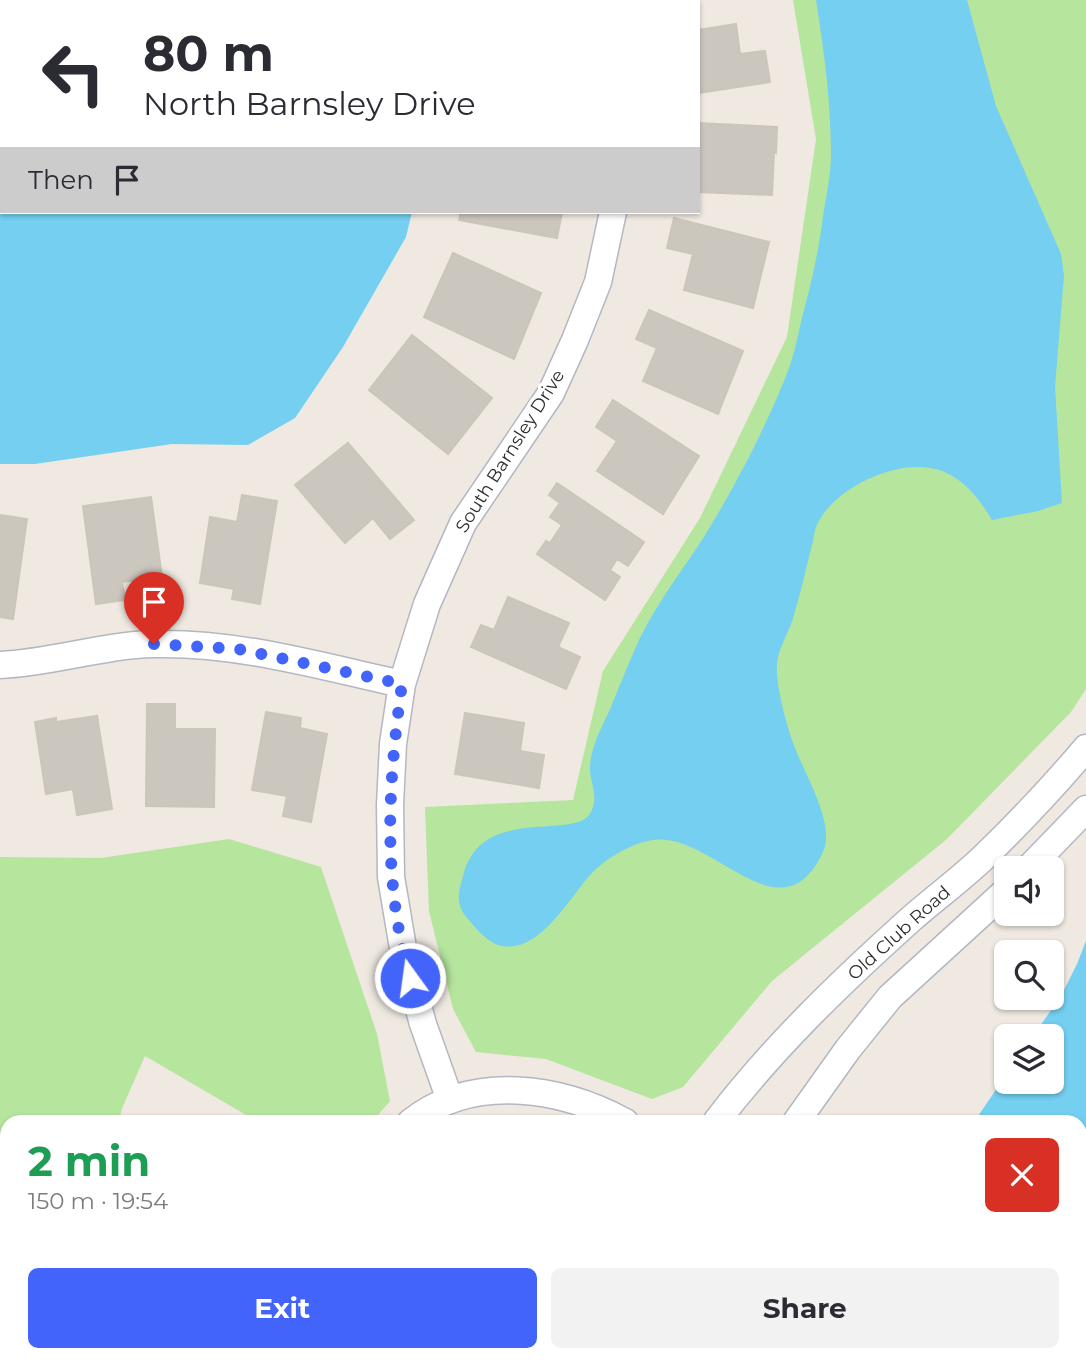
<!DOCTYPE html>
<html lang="en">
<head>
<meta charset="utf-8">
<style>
  :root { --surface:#fff; --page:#f2f2f3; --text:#2b2b33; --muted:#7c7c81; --accent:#4264fb }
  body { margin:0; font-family:Montserrat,sans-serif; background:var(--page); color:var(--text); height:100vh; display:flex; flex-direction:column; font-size:26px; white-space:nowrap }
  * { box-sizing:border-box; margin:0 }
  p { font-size:23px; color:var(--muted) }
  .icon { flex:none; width:38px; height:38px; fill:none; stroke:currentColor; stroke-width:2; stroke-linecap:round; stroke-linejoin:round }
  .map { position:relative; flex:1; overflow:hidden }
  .panel { position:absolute; left:0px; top:1115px; width:1087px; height:247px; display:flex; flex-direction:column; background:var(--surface); border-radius:21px 21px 0 0; box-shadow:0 2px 5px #0004 }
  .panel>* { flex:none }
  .guide { position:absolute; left:0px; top:0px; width:700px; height:214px; box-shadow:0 2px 5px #0004; background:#fff; color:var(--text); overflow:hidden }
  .buttons { position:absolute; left:994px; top:856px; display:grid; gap:14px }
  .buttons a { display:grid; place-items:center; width:70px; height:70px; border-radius:10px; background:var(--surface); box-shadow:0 2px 5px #0004; font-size:35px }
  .pin { position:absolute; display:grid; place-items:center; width:60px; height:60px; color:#fff; margin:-72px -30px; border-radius:50% 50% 50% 0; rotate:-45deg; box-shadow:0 0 7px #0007 }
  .pin .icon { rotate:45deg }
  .me { position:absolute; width:77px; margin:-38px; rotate:346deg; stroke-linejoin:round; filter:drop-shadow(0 0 5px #0008) }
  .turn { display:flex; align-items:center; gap:24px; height:147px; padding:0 28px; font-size:32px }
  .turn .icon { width:91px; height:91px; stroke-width:2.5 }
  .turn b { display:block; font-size:49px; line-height:60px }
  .then { display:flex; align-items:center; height:66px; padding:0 28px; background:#0003; gap:14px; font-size:26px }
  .round { display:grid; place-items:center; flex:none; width:74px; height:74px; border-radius:10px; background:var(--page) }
  .headline { display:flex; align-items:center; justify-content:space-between; height:119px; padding:0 28px }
  h1 { font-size:42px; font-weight:700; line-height:52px; color:#1e9e55 }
  .button { display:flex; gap:14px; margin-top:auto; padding:14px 28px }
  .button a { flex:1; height:80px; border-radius:10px; background:var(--accent); color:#fff; font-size:28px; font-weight:700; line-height:80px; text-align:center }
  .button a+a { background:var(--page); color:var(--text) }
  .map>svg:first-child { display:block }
  .green { fill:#b6e59e }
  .water { fill:#75cff0 }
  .building { fill:#cbc7bf; stroke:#cbc5ba; stroke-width:2 }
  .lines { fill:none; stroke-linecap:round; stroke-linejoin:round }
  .minor-casing { stroke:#b4b7c1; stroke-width:29 }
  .minor { stroke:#fff; stroke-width:26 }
  .route { stroke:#4264fb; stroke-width:12; stroke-dasharray:0 21.6 }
  .labels { text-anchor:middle; stroke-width:7; stroke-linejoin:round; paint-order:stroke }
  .street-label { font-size:18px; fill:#2e2e2e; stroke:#fff }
</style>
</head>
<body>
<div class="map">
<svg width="1086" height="1360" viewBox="0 0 1086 1360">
  <rect width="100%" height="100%" fill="#efe9e1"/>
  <path class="green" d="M793,0H1086V689L1071,712L947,839L772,981L683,1087L652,1099L546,1059L476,1052L453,1009L429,911L425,807L573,800L603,671L700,518L787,337L816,139Z
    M229,839L321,867L377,1034L390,1101L372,1122H258L145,1056L123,1106L118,1122H7V1303L0,1305V857L101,858Z"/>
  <path class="water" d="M0,0H400L401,2H2V212H412L406,237L343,347L295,418L248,445L172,444L35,464H0Z
    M816,0H967L996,106L1061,254L1064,276L1055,387L1062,503L1038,511L992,520C976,493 955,468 921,467C885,465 832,491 817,525C814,531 814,538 812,545C806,568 801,592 794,615C790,631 778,648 777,664C775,682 787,728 794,745C804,774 836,823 823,852C781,942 713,832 654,840C633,842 605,859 591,874C568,899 538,957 498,945C486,941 475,927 467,918C457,906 457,895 462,880C464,873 465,866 469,860C494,811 573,837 589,815C601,798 589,783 590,766C591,746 603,725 611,707C620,685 629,662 639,640C660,596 692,559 716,517C742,473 771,416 789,368C795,352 798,334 802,318C811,284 819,251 823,216C826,196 831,175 831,155C831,102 824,51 816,0Z
    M1086,941V1170L1080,1179V1122H974L1006,1075V1082H1052V1036H1033L1061,996L1077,964Z
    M846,1354H1027V1355L1024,1360H845Z"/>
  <path class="building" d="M736,24L740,54L765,51L770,82L698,93V30Z
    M698,123L777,127L776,153L774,152L772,195L698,192Z
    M461,212H562L557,238L459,220Z
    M674,218L769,242L753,308L684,290L693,254L667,248Z
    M453,253L541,293L514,359L424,317Z
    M649,310L743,351L718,414L643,381L657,348L636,339Z
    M412,335L492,398L448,454L369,390Z
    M613,400L699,456L663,514L597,471L617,441L596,427Z
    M348,443L414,520L390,539L373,518L345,543L295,485Z
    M557,483L644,542L628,566L617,559L610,570L620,577L605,600L537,554L546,541L550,543L562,525L550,517L560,503L549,495Z
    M242,495L277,501L260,604L232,599L234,589L200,583L210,517L237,522Z
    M151,497L162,577L122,582L125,600L96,604L83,506Z
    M0,515L27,519L13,619L0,617Z
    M508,597L569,623L558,647L580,657L566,689L471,647L481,625L494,630Z
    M147,704H175V729H215L214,807L146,806Z
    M266,712L301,718L300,728L327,734L311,822L283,816L287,796L252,790Z
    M465,713L524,723L520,751L544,755L539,788L455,774Z
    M97,716L112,809L77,815L73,789L46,794L35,722L56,718V722Z
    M135,1354H184L189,1360H140Z"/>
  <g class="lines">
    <g class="minor-casing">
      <path id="minor" d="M604,0L605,2
        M0,665C52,663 102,645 154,644C238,642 320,666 402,684
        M1029,868L1086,809
        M450,1100L423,1024L404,954L391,877L390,805L393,744L402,684L427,604L463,523L551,393L575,340L598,282L613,212
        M411,1122C473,1073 561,1087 625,1122
        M716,1122C773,1047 841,982 911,919C935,898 961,879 984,857C1020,822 1054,786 1086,748
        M796,1122L848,1049L890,997L1006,891
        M671,1354L690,1360L691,1354
        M303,1360L305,1354
        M588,1360L590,1354
        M709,1360L710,1354"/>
    </g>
    <use href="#minor" class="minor"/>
  </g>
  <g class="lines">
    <path class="route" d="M154,644L238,649L402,684C388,783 382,880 410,978"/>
  </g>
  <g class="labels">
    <g class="street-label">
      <text transform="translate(510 451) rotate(-58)" y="6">South Barnsley Drive</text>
      <text transform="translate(899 933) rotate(-42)" y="6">Old Club Road</text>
    </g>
  </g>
</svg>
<div class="buttons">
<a><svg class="icon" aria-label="sound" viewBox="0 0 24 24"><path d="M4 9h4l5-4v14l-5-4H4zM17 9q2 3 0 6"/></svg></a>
<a><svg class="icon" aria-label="search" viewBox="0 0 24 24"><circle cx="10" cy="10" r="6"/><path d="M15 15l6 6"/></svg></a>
<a><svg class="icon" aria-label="layers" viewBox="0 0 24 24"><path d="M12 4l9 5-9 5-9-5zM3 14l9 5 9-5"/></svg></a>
</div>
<div class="pin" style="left:154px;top:644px;background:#d93025"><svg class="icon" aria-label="arrive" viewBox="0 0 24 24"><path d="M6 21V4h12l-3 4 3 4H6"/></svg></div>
<svg class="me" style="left:410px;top:978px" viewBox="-20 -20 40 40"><circle r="17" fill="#4264fb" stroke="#fff" stroke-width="3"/><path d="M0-11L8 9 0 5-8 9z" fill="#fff"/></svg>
<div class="guide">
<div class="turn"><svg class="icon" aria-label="left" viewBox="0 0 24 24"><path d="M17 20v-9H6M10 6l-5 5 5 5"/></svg><div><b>80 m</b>North Barnsley Drive</div></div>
<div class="then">Then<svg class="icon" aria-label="arrive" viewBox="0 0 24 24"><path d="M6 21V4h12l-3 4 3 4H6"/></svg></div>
</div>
<section class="panel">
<div class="headline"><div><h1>2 min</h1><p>150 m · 19:54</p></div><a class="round" style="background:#d93025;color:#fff"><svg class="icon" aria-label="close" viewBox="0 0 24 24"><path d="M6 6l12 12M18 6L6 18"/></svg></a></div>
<div class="button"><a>Exit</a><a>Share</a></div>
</section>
</div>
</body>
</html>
